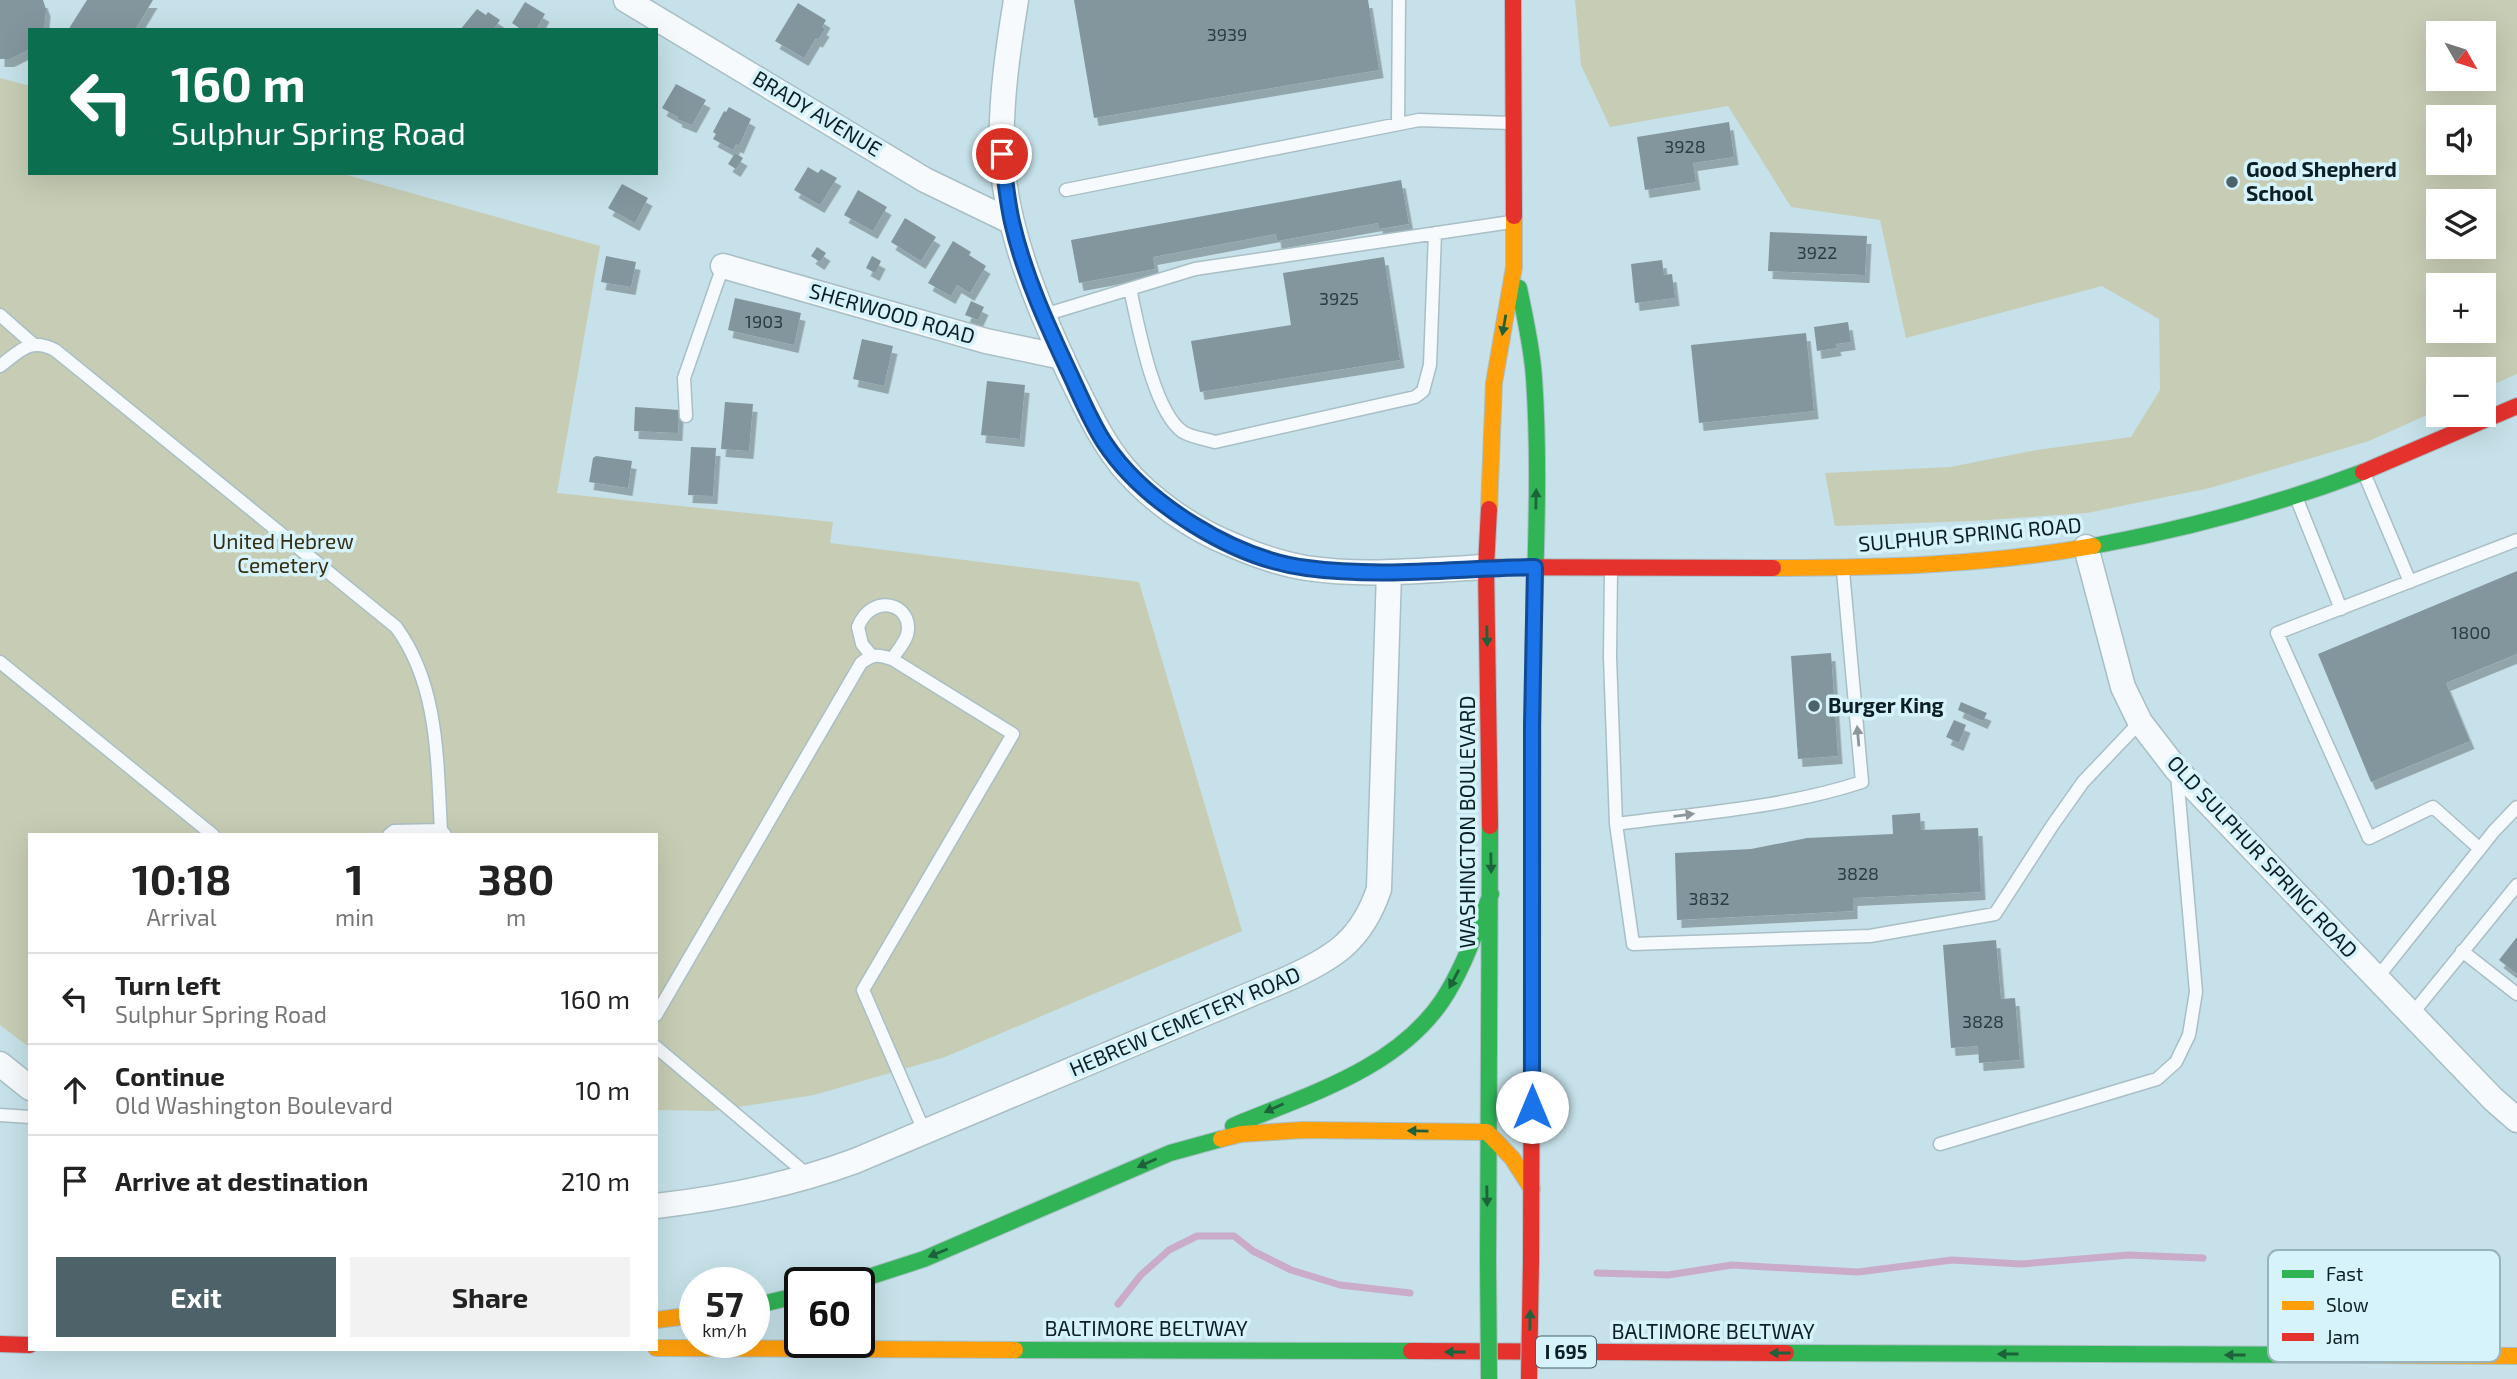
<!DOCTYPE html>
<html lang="en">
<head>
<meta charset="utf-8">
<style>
  :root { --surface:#fff; --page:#f2f2f2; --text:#222; --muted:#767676; --line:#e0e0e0; --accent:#4d6369 }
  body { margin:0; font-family:"Exo 2",sans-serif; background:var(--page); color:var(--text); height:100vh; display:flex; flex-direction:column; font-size:26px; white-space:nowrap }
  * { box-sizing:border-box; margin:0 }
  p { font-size:23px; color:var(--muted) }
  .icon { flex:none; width:38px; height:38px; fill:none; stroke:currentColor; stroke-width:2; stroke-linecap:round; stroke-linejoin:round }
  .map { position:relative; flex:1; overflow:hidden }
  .details { position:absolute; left:28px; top:833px; width:630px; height:518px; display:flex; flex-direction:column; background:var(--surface); border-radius:0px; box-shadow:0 7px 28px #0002 }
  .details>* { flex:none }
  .top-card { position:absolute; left:28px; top:28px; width:630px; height:147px; border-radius:0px; box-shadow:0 7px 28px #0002; background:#0b6e4f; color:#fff; overflow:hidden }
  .needle { width:46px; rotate:129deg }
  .controls { position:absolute; left:2426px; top:21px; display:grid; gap:14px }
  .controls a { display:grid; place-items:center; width:70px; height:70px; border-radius:0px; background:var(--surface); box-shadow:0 7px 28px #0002; font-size:35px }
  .speed { position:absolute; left:679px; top:1267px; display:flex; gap:14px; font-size:35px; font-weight:700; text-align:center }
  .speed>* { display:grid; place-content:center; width:91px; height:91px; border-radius:50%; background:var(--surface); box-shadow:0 7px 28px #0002; line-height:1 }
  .speed small { font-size:18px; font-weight:400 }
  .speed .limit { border:4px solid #111; border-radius:10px; background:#fff; color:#111 }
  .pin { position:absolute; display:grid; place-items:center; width:60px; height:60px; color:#fff; margin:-30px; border:4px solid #fff; border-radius:50%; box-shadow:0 2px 7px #0007 }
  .me { position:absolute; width:77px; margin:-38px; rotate:0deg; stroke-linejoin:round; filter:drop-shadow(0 0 5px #0008) }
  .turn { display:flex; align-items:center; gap:24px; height:147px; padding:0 28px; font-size:32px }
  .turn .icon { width:91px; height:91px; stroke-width:2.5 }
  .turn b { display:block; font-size:49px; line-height:60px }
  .eta { display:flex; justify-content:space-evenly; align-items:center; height:119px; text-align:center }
  .eta b { font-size:42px; font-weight:700; line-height:49px }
  .primary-button { display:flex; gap:14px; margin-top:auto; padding:14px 28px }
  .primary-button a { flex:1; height:80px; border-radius:0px; background:var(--accent); color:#fff; font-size:28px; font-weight:700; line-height:80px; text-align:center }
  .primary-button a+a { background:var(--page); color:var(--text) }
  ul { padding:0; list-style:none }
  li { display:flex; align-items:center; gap:21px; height:91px; padding:0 28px; border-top:2px solid var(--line) }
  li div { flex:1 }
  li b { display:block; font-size:26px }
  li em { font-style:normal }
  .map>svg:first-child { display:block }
  .green { fill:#c7ccb4; fill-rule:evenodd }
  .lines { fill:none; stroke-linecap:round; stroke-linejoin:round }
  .stream { stroke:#caabca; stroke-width:7 }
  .building { fill:#83969e; filter:url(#shadow) }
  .lane-casing { stroke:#a9bfc5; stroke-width:15 }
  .street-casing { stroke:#a9bfc5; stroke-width:27 }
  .fast-casing { stroke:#a9bfc5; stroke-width:18 }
  .slow-casing { stroke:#a9bfc5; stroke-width:18 }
  .jam-casing { stroke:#a9bfc5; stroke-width:18 }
  .lane { stroke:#f6fafc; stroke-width:12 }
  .street { stroke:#f6fafc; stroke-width:24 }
  .fast { stroke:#30b455; stroke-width:16 }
  .slow { stroke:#ff9f0a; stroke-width:16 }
  .jam { stroke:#e5322d; stroke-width:16 }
  .fast-bridge-casing { stroke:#b1bfc3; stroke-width:18; stroke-linecap:butt }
  .jam-bridge-casing { stroke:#b1bfc3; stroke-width:18; stroke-linecap:butt }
  .fast-bridge { stroke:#30b455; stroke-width:16 }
  .jam-bridge { stroke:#e5322d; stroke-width:16 }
  .oneway { fill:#1c623a }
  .oneway2 { fill:#8d979b }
  .route-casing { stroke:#114b97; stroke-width:18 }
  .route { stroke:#1a73e8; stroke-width:12 }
  .poi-dot { fill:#4d6369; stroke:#d6f3fb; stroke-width:2.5 }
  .labels { text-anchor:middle; stroke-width:7; stroke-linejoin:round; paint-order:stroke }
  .number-label { font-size:18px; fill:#2a3d42 }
  .shield { fill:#d6f3fb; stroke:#495f64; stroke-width:2 }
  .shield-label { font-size:19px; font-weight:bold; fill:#0c1f24 }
  .street-label { font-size:21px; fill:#0c1f24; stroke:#d6f3fb }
  .poi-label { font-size:21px; font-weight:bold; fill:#0c1f24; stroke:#d6f3fb; text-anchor:start }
  .park-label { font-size:21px; fill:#352e11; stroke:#d6f3fb }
  .key { fill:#d6f3fb; stroke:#99b3ba; stroke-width:2 }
  .key-label { font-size:19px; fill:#0c1f24 }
</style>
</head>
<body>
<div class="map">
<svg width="2517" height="1379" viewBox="0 0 2517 1379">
  <defs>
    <filter id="shadow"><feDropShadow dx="4.5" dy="8" stdDeviation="0" flood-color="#0004"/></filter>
  </defs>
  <rect width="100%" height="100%" fill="#c6e1e9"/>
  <path class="green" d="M1575,0H2517V374L2483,389V369H2438V410L2369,441L2210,488L2087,513L1972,521L1835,526L1825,473L1950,467L2037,450L2131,437L2160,390L2159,319L2102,286L1906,338L1880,220L1791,207L1728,106L1610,127L1581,65ZM2438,33H2483V79H2438ZM2438,117H2483V163H2438ZM2438,201H2483V247H2438ZM2438,285H2483V331H2438Z
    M0,78L30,86V173H340L600,246L557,493L833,522L830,543L1139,582L1242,931L945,1057L814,1095L713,1111L656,1110V835H30V1048L0,1025Z"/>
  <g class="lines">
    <path class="stream" d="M1597,1273L1668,1275L1732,1265L1858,1272L1952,1260L2021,1264L2129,1255L2203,1258
      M1118,1304L1141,1275L1169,1250L1197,1236H1234L1253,1251L1291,1270L1340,1285L1410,1293"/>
  </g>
  <path class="building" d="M0,0H43L46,9L44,30H30V49L10,59H0Z
    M87,0H153L135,30H68Z
    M1074,0H1368L1379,70L1094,118Z
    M525,2L545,14L536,30H522L512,23Z
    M798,3L826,20L822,27L825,29L818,40L816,38L804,58L775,41Z
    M477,9L486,15L488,12L500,20L493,30H460Z
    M676,84L706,100L692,125L677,119L678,117L662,108Z
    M729,107L751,119L739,146L736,144L733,150L713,139L716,134L713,132L724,111L726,112Z
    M1729,122L1734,157L1693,163L1696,182L1645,190L1637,137Z
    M735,153L743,158L736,169L728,164Z
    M808,167L818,173L821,169L837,178L820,205L794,190Z
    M1401,180L1409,224L1379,229L1378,223L1277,241L1276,234L1153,257L1155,269L1079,283L1071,240Z
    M622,184L648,198L635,223L608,208Z
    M858,190L887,207L873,231L844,215Z
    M905,218L936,237L921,261L891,242Z
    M1770,232L1867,236L1865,275L1768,271Z
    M953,241L971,252L969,255L986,266L970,293L957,285L951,296L928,283Z
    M817,247L826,253L820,262L811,256Z
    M606,256L636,262L631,287L601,282Z
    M872,256L881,261L875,273L866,268Z
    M1384,257L1400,360L1200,392L1191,341L1291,325L1283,273Z
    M1662,260L1664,275L1672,274L1675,298L1635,303L1631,264Z
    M735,298L801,313L794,345L728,330Z
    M971,301L984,307L978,320L965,315Z
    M1848,322L1851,342L1836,344L1837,348L1817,351L1814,327Z
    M1806,333L1814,411L1699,423L1691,345Z
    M862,339L893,346L884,386L853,379Z
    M987,381L1025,385L1020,439L981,435Z
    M725,402L753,404L749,451L721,449Z
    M635,407L679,410L678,433L634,431Z
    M691,447L716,448L713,496L688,495Z
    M596,456L632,461L628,488L589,482L593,458Z
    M2517,571V654L2446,683L2470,741L2371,782L2318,654Z
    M1831,653L1838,756L1798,759L1791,656Z
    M1961,702L1987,713L1983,721L1958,710Z
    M1954,720L1966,725L1959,743L1946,737Z
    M1920,813L1921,830L1978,828L1981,892L1853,898V911L1677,920L1675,853L1751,849L1807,838L1893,834L1892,815Z
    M2517,937V974L2499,960Z
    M1996,940L2001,999L2015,998L2020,1060L1979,1063L1978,1046L1951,1048L1943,945Z"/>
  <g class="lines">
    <g class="lane-casing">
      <path id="lane" d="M1398,124L1399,0
        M1066,190L1419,120L1511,123
        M1130,289C1138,324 1153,411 1183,432C1191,437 1205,439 1215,442L1415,397L1423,391L1430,365L1435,233
        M0,315L33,344
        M1044,315L1195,269L1511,222
        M0,366C20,351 30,337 55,350L396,627C439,685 437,762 441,830L445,835
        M686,416L684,378L723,266
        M2364,473L2410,582
        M2296,497L2341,609
        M1611,568L1610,657L1616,824L1633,944L1870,936L1995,914L2052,826L2083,782L2140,722
        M871,655L862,644L858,627C872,591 915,604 907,635C904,644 897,651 892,659
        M0,662L213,835
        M1616,824C1698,813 1783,808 1862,782L1843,571
        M389,835L394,831L441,830
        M2480,849L2433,807L2369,838L2277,633L2517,540
        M2462,951L2517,994
        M2377,978L2494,831L2517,807
        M2412,1014L2517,885
        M656,1015L861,663C873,654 878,654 892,659L1013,734L863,990L925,1133
        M656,1047L810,1177
        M0,1115L30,1117
        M1940,1144L2157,1079L2176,1062L2189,1035L2196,992L2177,774"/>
    </g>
    <g class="street-casing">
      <path id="street" d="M626,0L925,180L1012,222
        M1016,0C1008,49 1000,103 1002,153C1004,227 1039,309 1070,375C1086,407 1100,439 1123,467C1150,499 1191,528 1230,544C1253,554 1281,564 1306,568C1365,577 1427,570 1486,567
        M723,266L986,341L1062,357
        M2086,547L2123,687L2140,722L2177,770L2493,1099L2517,1120
        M0,1064L30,1088
        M656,1206C725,1198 790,1185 855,1161L1287,979C1334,958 1362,940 1379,889L1389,572"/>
    </g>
    <g class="fast-casing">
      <path id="fast" d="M1519,288C1525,318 1532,347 1534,378C1541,477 1534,578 1533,677
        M2093,546C2185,529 2276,505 2363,472
        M1233,1126C1306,1095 1395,1070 1442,1001C1464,968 1476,930 1491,894
        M1488,1261L1490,826
        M850,1283L924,1259L1170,1153L1221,1139
        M754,1306L800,1295
        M1015,1350L1411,1351
        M1786,1353L2366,1355"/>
    </g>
    <g class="slow-casing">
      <path id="slow" d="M1489,509L1494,383L1514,267V216
        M1773,568C1879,568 1988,565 2093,546
        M1532,972L1533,677
        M1221,1139L1241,1134L1303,1130L1487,1132L1512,1158L1532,1189
        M656,1320L695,1315
        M656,1348L1015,1350
        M2366,1355L2517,1356"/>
    </g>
    <g class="jam-casing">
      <path id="jam" d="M1513,0L1514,216
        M2363,472L2517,406
        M1489,509L1486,567L1490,826
        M1486,567L1773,568
        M1531,1261L1532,972
        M0,1344L30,1345
        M1411,1351L1786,1353"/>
    </g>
    <use href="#lane" class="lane"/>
    <use href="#street" class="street"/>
    <use href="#fast" class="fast"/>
    <use href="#slow" class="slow"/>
    <use href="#jam" class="jam"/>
    <g class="fast-bridge-casing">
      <path id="fast-bridge" d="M1488,1261L1489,1379"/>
    </g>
    <g class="jam-bridge-casing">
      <path id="jam-bridge" d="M1529,1379L1531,1261"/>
    </g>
    <use href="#fast-bridge" class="fast-bridge"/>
    <use href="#jam-bridge" class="jam-bridge"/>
  </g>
  <defs><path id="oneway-solid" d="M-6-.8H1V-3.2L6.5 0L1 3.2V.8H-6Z" transform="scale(1.75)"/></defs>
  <g class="oneway">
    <use href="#oneway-solid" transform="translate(1504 325) rotate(100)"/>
    <use href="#oneway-solid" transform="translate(1536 499) rotate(-89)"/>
    <use href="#oneway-solid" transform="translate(1487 636) rotate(89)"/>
    <use href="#oneway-solid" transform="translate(1491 863) rotate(89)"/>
    <use href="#oneway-solid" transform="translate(1454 979) rotate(118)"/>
    <use href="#oneway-solid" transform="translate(1274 1108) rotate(156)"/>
    <use href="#oneway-solid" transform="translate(1418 1131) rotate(-179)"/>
    <use href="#oneway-solid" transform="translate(1147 1163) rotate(156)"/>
    <use href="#oneway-solid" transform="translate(1487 1196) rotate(89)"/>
    <use href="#oneway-solid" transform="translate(938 1253) rotate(158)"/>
    <use href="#oneway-solid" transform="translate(1530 1320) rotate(-89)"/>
    <use href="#oneway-solid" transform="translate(1455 1352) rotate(-180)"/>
    <use href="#oneway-solid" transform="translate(1780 1353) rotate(-180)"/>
    <use href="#oneway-solid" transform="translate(2008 1354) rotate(-180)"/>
    <use href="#oneway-solid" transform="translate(2235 1355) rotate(-180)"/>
  </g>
  <g class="oneway2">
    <use href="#oneway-solid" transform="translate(1858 736) rotate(-95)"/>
    <use href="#oneway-solid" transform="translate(1684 815) rotate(-7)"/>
  </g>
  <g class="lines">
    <g class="route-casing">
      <path id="route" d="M1002,154C1005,177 1007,200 1012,222C1024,275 1048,327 1071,376C1081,398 1091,422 1104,442C1144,503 1234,559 1307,568C1382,578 1459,568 1535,567L1532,725V1107"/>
    </g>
    <use href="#route" class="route"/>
  </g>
  <g class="poi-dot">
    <circle cx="2232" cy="182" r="7"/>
    <circle cx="1814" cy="706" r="7"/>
  </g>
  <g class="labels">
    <g class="number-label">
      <text x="1227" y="41">3939</text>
      <text x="1685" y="153">3928</text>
      <text x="1817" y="259">3922</text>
      <text x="1339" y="305">3925</text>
      <text x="764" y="328">1903</text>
      <text x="2471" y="639">1800</text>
      <text x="1858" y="880">3828</text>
      <text x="1709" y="905">3832</text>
      <text x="1983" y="1028">3828</text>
    </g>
    <rect class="shield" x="1536" y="1336.5" width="60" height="31" rx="5"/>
    <g class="shield-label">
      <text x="1566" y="1359">I 695</text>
    </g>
    <g class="street-label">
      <text transform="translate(817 114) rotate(31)" y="7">BRADY AVENUE</text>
      <text transform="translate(892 314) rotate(16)" y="7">SHERWOOD ROAD</text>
      <text transform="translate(1970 535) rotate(-5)" y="7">SULPHUR SPRING ROAD</text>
      <text transform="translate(1468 822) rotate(-90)" y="7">WASHINGTON BOULEVARD</text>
      <text transform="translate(2262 857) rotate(47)" y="7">OLD SULPHUR SPRING ROAD</text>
      <text transform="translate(1185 1022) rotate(-23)" y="7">HEBREW CEMETERY ROAD</text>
      <text x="1146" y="1336">BALTIMORE BELTWAY</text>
      <text x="1713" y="1339">BALTIMORE BELTWAY</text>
    </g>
    <g class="poi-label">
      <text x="2246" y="177">Good Shepherd<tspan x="2246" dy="24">School</tspan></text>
      <text x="1828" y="713">Burger King</text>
    </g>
    <g class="park-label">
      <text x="283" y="549">United Hebrew<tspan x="283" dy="24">Cemetery</tspan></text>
    </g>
  </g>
  <rect x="2268" y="1250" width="232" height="112" rx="10" class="key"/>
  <rect x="2282" y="1270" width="32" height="8" fill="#30b455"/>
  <rect x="2282" y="1301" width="32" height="9" fill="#ff9f0a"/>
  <rect x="2282" y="1333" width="32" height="8" fill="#e5322d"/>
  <g class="key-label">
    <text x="2326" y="1281">Fast</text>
    <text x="2326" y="1312">Slow</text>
    <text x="2326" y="1344">Jam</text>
  </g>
</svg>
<div class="controls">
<a><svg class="needle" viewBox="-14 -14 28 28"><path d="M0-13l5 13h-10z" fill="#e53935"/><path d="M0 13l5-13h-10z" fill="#767676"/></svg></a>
<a><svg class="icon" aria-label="sound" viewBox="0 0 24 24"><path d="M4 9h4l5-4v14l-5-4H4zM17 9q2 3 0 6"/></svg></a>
<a><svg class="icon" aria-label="layers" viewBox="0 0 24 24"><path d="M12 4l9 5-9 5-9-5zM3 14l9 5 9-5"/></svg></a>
<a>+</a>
<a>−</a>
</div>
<div class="speed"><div>57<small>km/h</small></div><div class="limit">60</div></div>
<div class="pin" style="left:1002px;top:154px;background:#d93025"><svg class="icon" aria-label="arrive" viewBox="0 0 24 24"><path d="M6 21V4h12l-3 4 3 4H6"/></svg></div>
<svg class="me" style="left:1532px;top:1107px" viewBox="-20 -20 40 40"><circle r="19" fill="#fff"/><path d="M0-13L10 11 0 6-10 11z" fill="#1a73e8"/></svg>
<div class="top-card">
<div class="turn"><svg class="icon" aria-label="left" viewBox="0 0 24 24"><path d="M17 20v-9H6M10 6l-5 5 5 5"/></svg><div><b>160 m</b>Sulphur Spring Road</div></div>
</div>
<section class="details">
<div class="eta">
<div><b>10:18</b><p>Arrival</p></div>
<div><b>1</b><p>min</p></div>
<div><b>380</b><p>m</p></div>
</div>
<ul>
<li><svg class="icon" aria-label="left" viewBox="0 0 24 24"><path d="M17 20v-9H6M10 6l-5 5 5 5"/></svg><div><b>Turn left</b><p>Sulphur Spring Road</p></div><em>160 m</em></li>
<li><svg class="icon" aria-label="ahead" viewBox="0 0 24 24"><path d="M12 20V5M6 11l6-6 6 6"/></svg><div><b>Continue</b><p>Old Washington Boulevard</p></div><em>10 m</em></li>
<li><svg class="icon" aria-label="arrive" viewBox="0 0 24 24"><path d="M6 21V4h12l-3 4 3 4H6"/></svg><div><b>Arrive at destination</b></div><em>210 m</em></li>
</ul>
<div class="primary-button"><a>Exit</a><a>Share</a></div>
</section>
</div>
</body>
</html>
